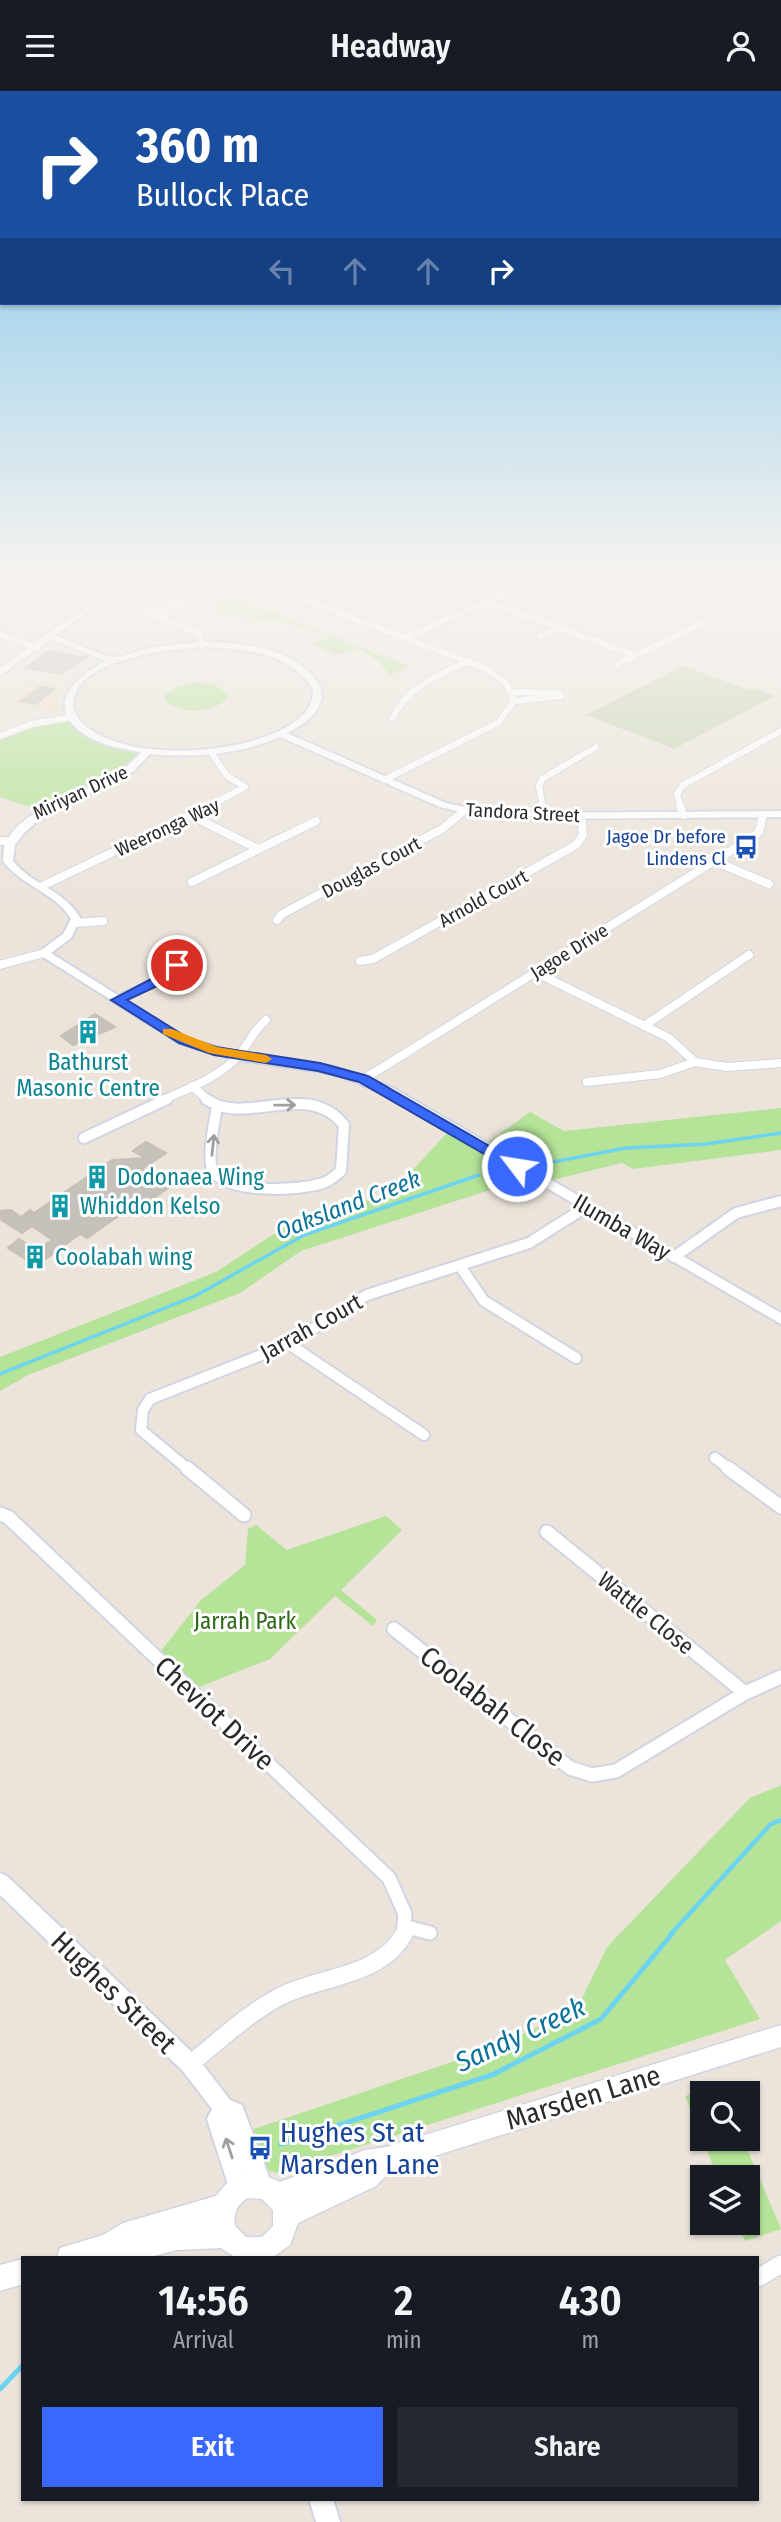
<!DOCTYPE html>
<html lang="en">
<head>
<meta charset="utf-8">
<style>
  :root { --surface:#171b24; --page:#242831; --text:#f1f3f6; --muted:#9ea1a6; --accent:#3968fc }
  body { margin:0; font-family:"Fira Sans Condensed",sans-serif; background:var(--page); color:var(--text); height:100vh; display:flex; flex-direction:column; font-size:26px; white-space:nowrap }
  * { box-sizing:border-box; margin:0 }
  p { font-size:23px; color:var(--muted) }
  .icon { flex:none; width:38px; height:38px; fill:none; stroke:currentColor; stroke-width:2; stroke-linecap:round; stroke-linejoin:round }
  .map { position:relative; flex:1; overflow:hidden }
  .drawer { position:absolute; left:21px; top:2165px; width:738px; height:245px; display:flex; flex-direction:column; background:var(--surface); border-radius:0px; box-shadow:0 2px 5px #0004 }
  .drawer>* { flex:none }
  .top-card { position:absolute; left:0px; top:0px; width:782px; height:214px; box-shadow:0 2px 5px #0004; background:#1a4fa0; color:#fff; overflow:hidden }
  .fabs { position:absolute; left:690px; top:1990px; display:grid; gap:14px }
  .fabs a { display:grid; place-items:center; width:70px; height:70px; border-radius:0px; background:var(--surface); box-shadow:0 2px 5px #0004; font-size:35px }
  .pin { position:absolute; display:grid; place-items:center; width:60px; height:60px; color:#fff; margin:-30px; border:4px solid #fff; border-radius:50%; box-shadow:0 2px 7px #0007 }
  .me { position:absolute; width:77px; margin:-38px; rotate:301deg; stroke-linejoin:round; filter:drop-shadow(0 0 5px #0008) }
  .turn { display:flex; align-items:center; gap:24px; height:147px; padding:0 21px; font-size:32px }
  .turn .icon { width:91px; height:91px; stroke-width:2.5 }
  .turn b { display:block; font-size:49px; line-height:60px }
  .lanes { display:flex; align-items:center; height:66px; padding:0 21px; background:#0003; justify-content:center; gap:35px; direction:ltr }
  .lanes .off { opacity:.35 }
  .eta { display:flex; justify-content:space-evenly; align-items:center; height:119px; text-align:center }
  .eta b { font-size:42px; font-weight:600; line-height:49px }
  .button { display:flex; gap:14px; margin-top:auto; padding:14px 21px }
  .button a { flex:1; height:80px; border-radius:0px; background:var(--accent); color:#fff; font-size:28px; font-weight:600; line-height:80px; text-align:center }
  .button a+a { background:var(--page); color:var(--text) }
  header { display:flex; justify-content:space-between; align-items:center; height:91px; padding:0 21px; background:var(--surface); font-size:32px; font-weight:600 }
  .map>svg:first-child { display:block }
  .education { fill:#eee0ca }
  .green { fill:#b5e397 }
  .cemetery { fill:#c6d6b2 }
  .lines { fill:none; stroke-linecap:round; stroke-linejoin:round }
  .stream-far2 { stroke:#6cd4f0; stroke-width:3.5 }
  .stream-far1 { stroke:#6cd4f0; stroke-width:4.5 }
  .stream { stroke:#6cd4f0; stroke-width:5 }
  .building { fill:#c7c1bb; stroke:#c7c0b5; stroke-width:2 }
  .minor-far4-casing { stroke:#d0d5e3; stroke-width:8 }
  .minor-far3-casing { stroke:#d0d5e3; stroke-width:10 }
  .minor-far2-casing { stroke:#d0d5e3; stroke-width:14 }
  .minor-far1-casing { stroke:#d0d5e3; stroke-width:17 }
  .minor-casing { stroke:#d0d5e3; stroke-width:20 }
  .tertiary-casing { stroke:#d0d5e3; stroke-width:4 }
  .secondary-casing { stroke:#d0d5e3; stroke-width:3 }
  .minor-far4 { stroke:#fff; stroke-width:6 }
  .minor-far3 { stroke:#fff; stroke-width:8 }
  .minor-far2 { stroke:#fff; stroke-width:10 }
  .minor-far1 { stroke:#fff; stroke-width:13 }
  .minor { stroke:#fff; stroke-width:17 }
  .tertiary { fill:#fff; fill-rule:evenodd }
  .secondary { fill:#fff; fill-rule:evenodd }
  .oneway { stroke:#9f9f9f }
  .route { fill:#3968fc; stroke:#2544a4; stroke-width:2 }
  .slow { fill:#f59e0b }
  .labels { text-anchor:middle; stroke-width:6; stroke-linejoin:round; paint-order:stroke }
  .far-street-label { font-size:19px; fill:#2a2a2a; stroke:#fff }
  .far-transit-label { font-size:19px; fill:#164399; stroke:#fff; text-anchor:end }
  .culture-label { font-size:23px; fill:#0d838f; stroke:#fff; text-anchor:start }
  .street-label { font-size:23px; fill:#2a2a2a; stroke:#fff }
  .park-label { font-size:23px; fill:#2e6719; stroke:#fff }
  .water-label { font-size:24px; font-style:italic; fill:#0c729b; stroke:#fff }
  .near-street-label { font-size:28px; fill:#2a2a2a; stroke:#fff }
  .near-water-label { font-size:28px; font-style:italic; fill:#0c729b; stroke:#fff }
  .near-transit-label { font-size:28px; fill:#164399; stroke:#fff; text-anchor:start }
</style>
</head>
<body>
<header><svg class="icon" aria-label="menu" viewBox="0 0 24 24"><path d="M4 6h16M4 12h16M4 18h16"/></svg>Headway<svg class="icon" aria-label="person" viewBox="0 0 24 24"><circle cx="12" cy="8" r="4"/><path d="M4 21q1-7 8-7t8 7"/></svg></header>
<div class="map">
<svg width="781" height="2431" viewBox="0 0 781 2431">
  <rect width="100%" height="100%" fill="#ece4db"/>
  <path class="education" d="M33,593L62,598L58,621L10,612Z"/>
  <path class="green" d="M232,506L409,575L390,584L378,570L360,557L335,564L313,553L329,545C291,529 254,526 213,524L217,512Z
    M194,592L213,593L227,602L228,606C215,623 180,624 165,609L166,603L179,595Z
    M72,626L97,646L147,660L127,681L39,719L0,706V645L32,633Z
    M781,1017V1059L633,1078L622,1072L545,1091L533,1085L301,1160L240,1202L28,1284L0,1300V1266L216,1181L286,1135L391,1102L452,1037L483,1055L530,1021L564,1040Z
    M386,1425L402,1439L341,1499L377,1529L373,1535L335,1505L270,1568L199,1596L161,1560L201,1509L245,1474L248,1438L256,1434L287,1459Z
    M781,1694V1830L725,1869L760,1928L277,2082L266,2079L251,2039L490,1958L577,1918L607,1856L750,1707Z
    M719,1994L722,2002H702V2046L685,2005Z
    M702,2048H743L781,2138L745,2150L737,2132H747V2086H718Z"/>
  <path class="cemetery" d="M683,575L749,599L754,597L775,605L674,658L586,624Z"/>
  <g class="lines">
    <path class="stream-far2" d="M553,1071L626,1057L706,1053L781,1042
      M0,1283L195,1205L304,1144L479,1084"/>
    <path class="stream-far1" d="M670,1844L771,1733L781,1729"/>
    <path class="stream" d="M281,2053L494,1983L601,1928L672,1843
      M0,2298L23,2274"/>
  </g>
  <path class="building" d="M48,560L76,565L86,566L61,583L26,577Z
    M40,596L54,598L36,613L21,610Z
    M95,923L115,936L73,954L61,945Z
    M146,1051L166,1062L142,1078L150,1082L146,1084L168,1097L136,1120L130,1117L87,1147L80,1143L36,1175L8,1157L19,1148L36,1159L52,1149L32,1135L22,1142L0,1128V1120L11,1119L21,1126L30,1119L34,1122L112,1069L146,1067L133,1060Z"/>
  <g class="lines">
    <g class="minor-far4-casing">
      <path id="minor-far4" d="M238,484L485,577L506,592L514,610L499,631L384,689
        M372,484L403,496L440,484
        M449,484L504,503
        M570,484L625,503
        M0,506L12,508L0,514
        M488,511L634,564
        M146,520L171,508L182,512L154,524
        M152,523L197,542L201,546V554
        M0,543L37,557
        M540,545L559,537
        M405,546L551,484
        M616,573L703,532
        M512,601L560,602L561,605L514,610
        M392,628C407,596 438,584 468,570
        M0,645L32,633L72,626
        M206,717L245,696L227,685L211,661
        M543,717L539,695L542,688L596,656
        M681,717L677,703L683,694L781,640"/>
    </g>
    <g class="minor-far3-casing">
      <path id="minor-far3" d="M542,715L544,725
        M680,715L683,724
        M190,724L258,758
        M0,750H6
        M714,770L769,793
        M192,791L316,730
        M42,795L210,715
        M277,829L282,823L442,738L464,720
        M76,832L103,830
        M360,870L373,868L576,754L583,744L581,725
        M0,874L44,862
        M177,874L186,877V883L163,887L166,877Z
        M535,881L669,947L695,971L727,976L781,972
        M117,909L163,887
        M644,935L749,864
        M364,988L748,749L759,741L763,724
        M587,991L660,983L695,971
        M192,995L208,1009
        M163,1009C189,997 220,986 239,964C249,952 254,939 266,929"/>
    </g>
    <g class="minor-far2-casing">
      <path id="minor-far2" d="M206,1008C245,1037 306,987 344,1034L341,1080C335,1085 330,1090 323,1092C300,1100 227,1103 213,1080C206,1068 215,1029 217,1015
        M84,1047L167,1008
        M674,1166L736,1122L781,1110
        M460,1175L484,1210L576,1267
        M289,1253L424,1344
        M715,1367L731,1379
        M189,1379L141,1339L143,1319L150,1308L289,1253L367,1204L529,1152L586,1116"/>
    </g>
    <g class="minor-far1-casing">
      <path id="minor-far1" d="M187,1377L244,1424
        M728,1377L781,1416
        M0,1423L8,1426L389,1787L405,1823L403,1844
        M547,1441L745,1602
        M394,1538L570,1677L592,1684L616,1680L745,1602L781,1586
        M407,1836L430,1842"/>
    </g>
    <g class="minor-casing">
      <path id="minor" d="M190,1973C219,1950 248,1922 281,1905C321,1885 380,1886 404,1843
        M758,2187L781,2173"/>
    </g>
    <g class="tertiary-casing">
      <path id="tertiary" d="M49,544H55C66,548 106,567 115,566C126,565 139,559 151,557C196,548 269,546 306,578C315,586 324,597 321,610C316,626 301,635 287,642L446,712L483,720L513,722L781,720V726L513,728L483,726L440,716L280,646C239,664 194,667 150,663L133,681L40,728L24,742L15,754L13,770C33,795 64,798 81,828L71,847L51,862L187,948L239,962L337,976L393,997L781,1222V1233L385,1003L335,983L238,969L179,952L40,864V860L63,843L71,828C55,801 21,795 3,770C4,765 3,758 5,754C24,707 112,700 141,661C122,658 100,654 84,643C43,615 75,585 106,570L49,548ZM201,556C243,558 288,560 313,598C313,619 300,628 283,638C235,663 137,670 91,639C81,633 71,621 74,608C82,567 168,559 201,556Z
        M0,1782L7,1785L197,1966L230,2009L242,2014L272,2094L269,2102L261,2105L253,2102L243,2074L251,2098L248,2106L240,2109L232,2106L207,2028L212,2018L183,1980L0,1804Z
        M309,2408H333L340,2431H316Z"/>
    </g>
    <g class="secondary-casing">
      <path id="secondary" d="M129,484H138L0,585V577Z
        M704,484H716L781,505V511Z
        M781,1934V1956L393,2078L376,2095L298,2132L290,2154L273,2166H235L221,2157L177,2159L150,2166H57L60,2157L103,2144L123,2132L216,2105L227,2092L245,2084L260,2083L280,2091L365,2059L386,2056ZM248,2107L262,2108L273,2119V2135L262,2146H246L235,2135C233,2123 237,2113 248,2107Z
        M23,2168V2193L0,2200V2174Z"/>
    </g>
    <use href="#minor-far4" class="minor-far4"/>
    <use href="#minor-far3" class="minor-far3"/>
    <use href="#minor-far2" class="minor-far2"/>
    <use href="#minor-far1" class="minor-far1"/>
    <use href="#minor" class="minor"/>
    <use href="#tertiary" class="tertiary"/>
    <use href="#secondary" class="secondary"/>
  </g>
  <defs><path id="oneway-shaft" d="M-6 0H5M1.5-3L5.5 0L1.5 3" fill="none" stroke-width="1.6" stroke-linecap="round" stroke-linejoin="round" transform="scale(1.75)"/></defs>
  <g class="oneway">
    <use href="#oneway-shaft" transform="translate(285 1014) rotate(-1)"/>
    <use href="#oneway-shaft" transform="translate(213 1054) rotate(-84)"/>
    <use href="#oneway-shaft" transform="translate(229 2057) rotate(-108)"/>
  </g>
  <linearGradient id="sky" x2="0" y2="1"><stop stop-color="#76c1eb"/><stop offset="0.59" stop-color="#f6f3ef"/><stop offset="1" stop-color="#f6f3ef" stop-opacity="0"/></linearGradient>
  <rect width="781" height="824" fill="url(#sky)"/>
  <path class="route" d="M177,870L184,874L172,879L168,890L127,909L188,947L216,956L320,972L368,985L524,1075L517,1080L512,1079L359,991L318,980L214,964L179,952L111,909L157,885L161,874Z"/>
  <path class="slow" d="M163,938H172L217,956L266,964L272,968L266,972L209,962L163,943Z"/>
  <defs>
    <g id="bus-bare" transform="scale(1.89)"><path d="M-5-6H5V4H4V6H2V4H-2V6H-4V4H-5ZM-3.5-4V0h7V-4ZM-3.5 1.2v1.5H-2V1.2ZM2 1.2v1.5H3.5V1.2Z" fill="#1a4fb4" stroke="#fff" stroke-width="2.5" paint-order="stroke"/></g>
    <g id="building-bare" transform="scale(1.89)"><path d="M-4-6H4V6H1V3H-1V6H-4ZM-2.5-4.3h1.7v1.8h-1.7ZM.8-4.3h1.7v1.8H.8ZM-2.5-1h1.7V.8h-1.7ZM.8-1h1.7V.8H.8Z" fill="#0f9aa8" stroke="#fff" stroke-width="2.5" paint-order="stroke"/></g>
  </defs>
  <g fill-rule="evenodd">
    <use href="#bus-bare" x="746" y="756"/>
    <use href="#building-bare" x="88" y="941"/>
    <use href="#building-bare" x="97" y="1086"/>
    <use href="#building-bare" x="60" y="1115"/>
    <use href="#building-bare" x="35" y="1166"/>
    <use href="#bus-bare" x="260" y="2057"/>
  </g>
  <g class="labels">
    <g class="far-street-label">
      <text transform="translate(80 701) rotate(-25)" y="7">Miriyan Drive</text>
      <text transform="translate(523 721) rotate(3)" y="7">Tandora Street</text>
      <text transform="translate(167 736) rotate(-25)" y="7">Weeronga Way</text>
      <text transform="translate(371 776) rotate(-28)" y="7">Douglas Court</text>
      <text transform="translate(483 807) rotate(-29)" y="7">Arnold Court</text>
      <text transform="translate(569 860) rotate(-32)" y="7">Jagoe Drive</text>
    </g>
    <g class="far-transit-label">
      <text x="726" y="752">Jagoe Dr before<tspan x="726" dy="22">Lindens Cl</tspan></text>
    </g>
    <g class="culture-label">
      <text x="88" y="979" text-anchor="middle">Bathurst<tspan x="88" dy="26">Masonic Centre</tspan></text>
      <text x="117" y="1094">Dodonaea Wing</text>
      <text x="80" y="1123">Whiddon Kelso</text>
      <text x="55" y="1174">Coolabah wing</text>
    </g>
    <g class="street-label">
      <text transform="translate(622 1136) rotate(30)" y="8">Ilumba Way</text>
      <text transform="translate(311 1236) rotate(-29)" y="8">Jarrah Court</text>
      <text transform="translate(646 1522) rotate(39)" y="8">Wattle Close</text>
    </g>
    <g class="park-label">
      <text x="245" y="1538">Jarrah Park</text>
    </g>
    <g class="water-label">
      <text transform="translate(348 1114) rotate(-21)" y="8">Oaksland Creek</text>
    </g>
    <g class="near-street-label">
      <text transform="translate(493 1615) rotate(38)" y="10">Coolabah Close</text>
      <text transform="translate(215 1622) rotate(43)" y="10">Cheviot Drive</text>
      <text transform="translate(114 1901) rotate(44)" y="10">Hughes Street</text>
      <text transform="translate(583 2006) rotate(-17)" y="10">Marsden Lane</text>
    </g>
    <g class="near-water-label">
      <text transform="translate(520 1943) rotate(-25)" y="10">Sandy Creek</text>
    </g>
    <g class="near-transit-label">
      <text x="280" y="2051">Hughes St at<tspan x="280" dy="32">Marsden Lane</tspan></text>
    </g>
  </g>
</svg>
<div class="fabs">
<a><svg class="icon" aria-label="search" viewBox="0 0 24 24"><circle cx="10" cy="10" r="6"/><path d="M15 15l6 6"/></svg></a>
<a><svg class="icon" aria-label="layers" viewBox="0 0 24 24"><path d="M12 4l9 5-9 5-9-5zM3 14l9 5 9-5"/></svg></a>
</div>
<div class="pin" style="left:177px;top:874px;background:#d93025"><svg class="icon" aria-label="arrive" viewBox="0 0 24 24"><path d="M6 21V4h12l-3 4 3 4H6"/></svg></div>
<svg class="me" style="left:517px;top:1075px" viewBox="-20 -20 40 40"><circle r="17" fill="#3968fc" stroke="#fff" stroke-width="3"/><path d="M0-11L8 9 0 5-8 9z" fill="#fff"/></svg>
<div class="top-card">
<div class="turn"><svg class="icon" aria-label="right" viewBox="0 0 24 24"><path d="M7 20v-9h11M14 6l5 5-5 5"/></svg><div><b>360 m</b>Bullock Place</div></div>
<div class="lanes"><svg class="icon off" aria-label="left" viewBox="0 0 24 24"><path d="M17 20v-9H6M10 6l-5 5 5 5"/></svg><svg class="icon off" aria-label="ahead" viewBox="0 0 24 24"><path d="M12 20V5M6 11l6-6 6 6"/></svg><svg class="icon off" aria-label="ahead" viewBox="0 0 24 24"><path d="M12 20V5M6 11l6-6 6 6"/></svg><svg class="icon" aria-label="right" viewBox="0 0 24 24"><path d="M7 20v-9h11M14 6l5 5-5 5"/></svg></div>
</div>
<section class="drawer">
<div class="eta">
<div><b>14:56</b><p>Arrival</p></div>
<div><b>2</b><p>min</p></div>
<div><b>430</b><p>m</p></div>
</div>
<div class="button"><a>Exit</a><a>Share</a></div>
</section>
</div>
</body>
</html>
